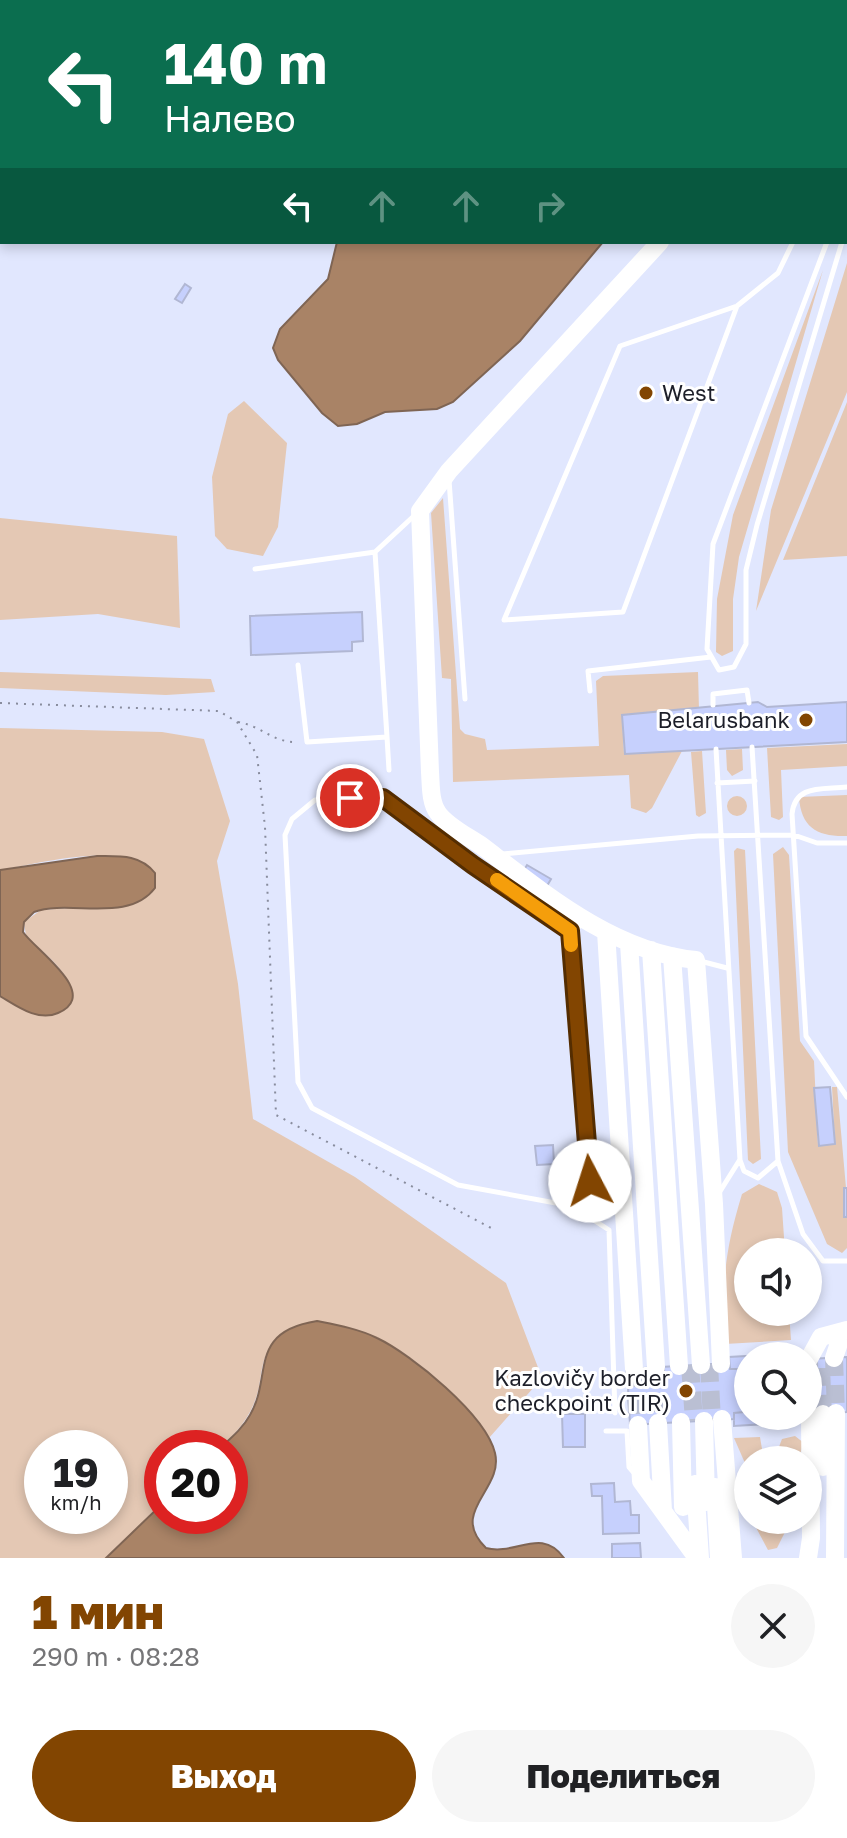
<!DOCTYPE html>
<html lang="ru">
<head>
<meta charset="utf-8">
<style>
  :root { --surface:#fff; --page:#f6f6f6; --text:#202124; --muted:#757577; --accent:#824501 }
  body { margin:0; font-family:"Golos Text",sans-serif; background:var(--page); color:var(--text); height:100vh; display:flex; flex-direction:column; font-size:30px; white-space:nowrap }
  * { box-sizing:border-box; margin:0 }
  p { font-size:26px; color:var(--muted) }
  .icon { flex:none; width:44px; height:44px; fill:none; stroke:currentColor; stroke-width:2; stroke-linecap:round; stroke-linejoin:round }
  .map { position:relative; height:1558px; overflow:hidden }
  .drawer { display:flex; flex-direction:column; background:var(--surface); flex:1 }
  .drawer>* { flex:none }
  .banner { position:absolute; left:0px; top:0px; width:848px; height:244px; box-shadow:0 4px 12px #0003; background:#0b6e4f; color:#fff; overflow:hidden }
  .tools { position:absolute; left:734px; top:1238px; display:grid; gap:16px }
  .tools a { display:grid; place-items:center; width:88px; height:88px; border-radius:50%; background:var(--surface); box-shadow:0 4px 12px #0003; font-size:40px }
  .speed { position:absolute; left:24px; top:1430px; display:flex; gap:16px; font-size:40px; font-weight:700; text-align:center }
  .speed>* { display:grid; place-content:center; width:104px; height:104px; border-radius:50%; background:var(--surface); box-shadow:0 4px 12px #0003; line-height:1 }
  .speed small { font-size:20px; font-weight:400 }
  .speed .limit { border:12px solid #d22; background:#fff; color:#111 }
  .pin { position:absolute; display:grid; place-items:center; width:68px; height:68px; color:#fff; margin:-34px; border:4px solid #fff; border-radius:50%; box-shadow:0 2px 8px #0007 }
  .me { position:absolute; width:88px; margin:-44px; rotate:355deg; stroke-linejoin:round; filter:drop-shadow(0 0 6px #0008) }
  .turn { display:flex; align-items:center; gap:28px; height:168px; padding:0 32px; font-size:36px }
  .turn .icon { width:104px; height:104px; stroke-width:2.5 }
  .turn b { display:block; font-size:56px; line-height:68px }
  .lanes { display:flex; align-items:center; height:76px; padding:0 32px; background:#0003; justify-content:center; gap:40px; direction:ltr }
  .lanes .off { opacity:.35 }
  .round { display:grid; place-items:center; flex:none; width:84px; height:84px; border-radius:42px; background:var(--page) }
  .headline { display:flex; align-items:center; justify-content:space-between; height:136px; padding:0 32px }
  h1 { font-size:48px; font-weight:800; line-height:60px; color:var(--accent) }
  .action { display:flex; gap:16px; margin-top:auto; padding:16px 32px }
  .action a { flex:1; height:92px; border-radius:48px; background:var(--accent); color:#fff; font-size:32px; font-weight:800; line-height:92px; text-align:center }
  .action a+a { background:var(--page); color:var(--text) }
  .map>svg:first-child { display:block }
  .green { fill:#e4c8b4; fill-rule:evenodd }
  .water { fill:#a98366; stroke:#7f6554; stroke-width:2 }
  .building { fill:#c6d0fd; stroke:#b1b7d3; stroke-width:2 }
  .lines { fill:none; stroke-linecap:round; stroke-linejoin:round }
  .highway-tunnel { stroke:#babfd3; stroke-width:18; stroke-dasharray:18 9; stroke-linecap:butt }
  .path { stroke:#888c9d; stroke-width:2; stroke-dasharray:2 6; stroke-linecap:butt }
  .lane { stroke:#fff; stroke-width:5 }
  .highway { stroke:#fff; stroke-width:18 }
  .route-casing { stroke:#542d01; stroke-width:20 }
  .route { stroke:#824501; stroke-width:14 }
  .slow { stroke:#f59e0b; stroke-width:14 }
  .poi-dot { fill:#824501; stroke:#fff; stroke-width:3 }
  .labels { text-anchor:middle; stroke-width:6; stroke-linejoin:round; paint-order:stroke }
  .poi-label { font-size:22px; fill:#1d1f29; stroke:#fff; text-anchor:end }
</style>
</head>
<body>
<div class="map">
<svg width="847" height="1558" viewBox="0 0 847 1558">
  <rect width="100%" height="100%" fill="#e1e7fe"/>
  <path class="green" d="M847,263V392L756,611L771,510Z
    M823,270L739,557L733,599V651L722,656L716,652L717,599L733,515Z
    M244,401L287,443L278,527L263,556L227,549L215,536L212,477L228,414Z
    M847,402V556L783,560Z
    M443,498L460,729L465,734L485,739L487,750L599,746L596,681L603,676L698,672L699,710L622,716L624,754L682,751L652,808L646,813L631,808L629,775L453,782L451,679L442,678L431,513Z
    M0,518L177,536L180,628L98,614L0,620Z
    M0,672L211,679L215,692L166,695L0,688Z
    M0,728L162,732L204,739L230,821L217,861L238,984L253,1119L355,1177L506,1283L542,1378L489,1438C449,1386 385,1319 314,1327C294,1329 279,1332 268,1351C262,1361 261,1376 259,1387C253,1414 240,1429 220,1448H162V1504L106,1558H0V996L25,1011L72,998C71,971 43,953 26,936L24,922L41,910L130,904L142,900L155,873C128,839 38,864 0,870ZM42,1448H110V1516H42Z
    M847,744V766L781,770L783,817L779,820L771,817L767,748Z
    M742,749L743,770L732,776L727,770L726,750Z
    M702,751L706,813L699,817L696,815L691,752Z
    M847,795V836C818,837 801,828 799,797Z
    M727 806a10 10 0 1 1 20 0a10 10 0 1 1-20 0Z
    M783,847L789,855L800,1041L814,1061L818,1146L835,1144L832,1087H837L847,1199V1248L842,1253L827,1244L788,1152L773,854Z
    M737,848L745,850L761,1159L753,1164L748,1160L734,851Z
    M759,1184L777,1192L782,1208L785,1252H748V1312H789L791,1340L725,1344C722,1284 724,1253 742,1194Z
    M795,1436L804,1443L798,1460H748V1470L734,1438L760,1437L763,1455L777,1452L782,1439Z
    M752,1520H791L777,1548L768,1550Z"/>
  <path class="water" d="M337,242H603L520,341L453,402L437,409L385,412L357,424L338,426L322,413L278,360L273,348L280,329L328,279Z
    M97,856C119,856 140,854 155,873V888C128,924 70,899 34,912L24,922L23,932C35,950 102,994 58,1013C38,1022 17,1006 0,996V870Z
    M317,1321C337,1325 359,1329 377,1338C411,1354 486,1415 495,1453C504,1490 448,1511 486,1548C516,1556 541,1526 564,1558H106L162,1504V1516H230V1448H220C231,1438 243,1428 250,1415C273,1376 247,1332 317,1321Z"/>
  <path class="building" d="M185,284L191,288L182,303L175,299Z
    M362,612L363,641L352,642V651L251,655L250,616Z
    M758,702L767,707L847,702V742L625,754L622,715Z
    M527,865L551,879L537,903L513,889Z
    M830,1087L835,1144L819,1146L814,1088Z
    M553,1145L554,1164L537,1165L535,1146Z
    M844,1188H847V1217H844Z
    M796,1353V1356H748V1416H798V1422L734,1426V1413L744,1412L742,1369H730L729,1357Z
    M847,1357V1412L808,1415V1359Z
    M729,1363L730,1369H742L744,1412L734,1413V1419L630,1425L627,1369Z
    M562,1414H585V1447H563Z
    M614,1483L615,1502L630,1501L631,1515H639V1533L603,1534L602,1496H592L591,1484Z
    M640,1543L641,1558H612V1544Z"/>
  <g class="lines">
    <path class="highway-tunnel" d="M834,1358L836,1413
      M809,1359L810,1415
      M709,1364L712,1420
      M690,1365L694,1421
      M656,1367L658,1423
      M821,1368L823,1414
      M634,1369L638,1425"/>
    <path class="path" d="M0,703L219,711L237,722L257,755L265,827L276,1115L495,1230
      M238,722C262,726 273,743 298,742"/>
    <path class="lane" d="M569,0L572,2
      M682,2L684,0
      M846,192L847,189
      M846,230L847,227
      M846,238H847
      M827,242L713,544L707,649L719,670L734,667L746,644V570L757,525L842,242
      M737,306L623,612L504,620L620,346L737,306L778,273L793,242
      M449,480L465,699
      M255,569L375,552
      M298,665L307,742L387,737L389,770
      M590,691L588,671L711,657
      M713,705V694L747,690L749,703
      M387,737L375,552L416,514
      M752,747L778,1161L803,1234L823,1261H847
      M716,749L740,1160L744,1171L758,1178L778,1161
      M717,783L755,781
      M847,787C822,790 795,784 792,814L806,1036L847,1097
      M503,854L698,836L794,835L817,843H847
      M570,931L383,798L315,800L292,819L285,835L298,1082L312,1108L458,1185L572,1206L609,1230L615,1413
      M700,961L727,968
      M719,1193L739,1161
      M572,1206L590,1181L570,931L582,925
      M606,1431H627L629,1467L635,1474"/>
    <path class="highway" d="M846,51L847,50
      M660,242L449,471L420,511L430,772C431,785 430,802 438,813C447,826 469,837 482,846C545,894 614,952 696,960L714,1204L721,1364
      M606,932L634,1369
      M629,943L656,1367
      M651,950L679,1366
      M672,956L701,1365
      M834,1358L843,1331
      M809,1359L821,1337L847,1330
      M823,1414V1467
      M722,1419L733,1558
      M704,1421L706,1502
      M681,1422L683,1507
      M658,1423L663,1511
      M638,1425L641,1481L697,1558
      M695,1484L700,1558
      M715,1487L719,1558
      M808,1558L811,1538L810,1415
      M835,1558L836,1413"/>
  </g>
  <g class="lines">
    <g class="route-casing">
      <path id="route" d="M350,798H383L473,865L570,931L590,1181"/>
    </g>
    <use href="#route" class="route"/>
    <path class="slow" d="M497,880L570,931L571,945"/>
  </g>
  <g class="poi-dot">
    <circle cx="646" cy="393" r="8"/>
    <circle cx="806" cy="720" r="8"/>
    <circle cx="686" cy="1391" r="8"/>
  </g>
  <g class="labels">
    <g class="poi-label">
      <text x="662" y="401" text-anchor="start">West</text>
      <text x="790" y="728">Belarusbank</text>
      <text x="670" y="1386">Kazlovičy border<tspan x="670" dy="25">checkpoint (TIR)</tspan></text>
    </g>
  </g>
</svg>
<div class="tools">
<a><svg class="icon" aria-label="sound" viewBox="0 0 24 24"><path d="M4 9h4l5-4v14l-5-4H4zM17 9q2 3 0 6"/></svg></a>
<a><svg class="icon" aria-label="search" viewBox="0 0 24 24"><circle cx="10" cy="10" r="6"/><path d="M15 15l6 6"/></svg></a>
<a><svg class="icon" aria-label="layers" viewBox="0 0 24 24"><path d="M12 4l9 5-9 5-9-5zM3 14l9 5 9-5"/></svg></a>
</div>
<div class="speed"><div>19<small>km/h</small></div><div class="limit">20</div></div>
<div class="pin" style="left:350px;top:798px;background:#d93025"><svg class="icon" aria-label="arrive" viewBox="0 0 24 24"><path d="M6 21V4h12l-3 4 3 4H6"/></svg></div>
<svg class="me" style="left:590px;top:1181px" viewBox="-20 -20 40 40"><circle r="19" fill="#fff"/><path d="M0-13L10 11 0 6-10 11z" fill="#824501"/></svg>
<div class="banner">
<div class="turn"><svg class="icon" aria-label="left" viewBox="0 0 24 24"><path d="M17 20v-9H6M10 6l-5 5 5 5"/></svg><div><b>140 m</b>Налево</div></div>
<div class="lanes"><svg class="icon" aria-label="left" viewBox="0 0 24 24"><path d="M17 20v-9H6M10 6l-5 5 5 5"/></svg><svg class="icon off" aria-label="ahead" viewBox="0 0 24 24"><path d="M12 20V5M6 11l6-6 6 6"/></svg><svg class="icon off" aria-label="ahead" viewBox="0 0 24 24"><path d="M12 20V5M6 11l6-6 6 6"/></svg><svg class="icon off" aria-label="right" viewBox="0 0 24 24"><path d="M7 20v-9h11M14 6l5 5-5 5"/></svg></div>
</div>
</div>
<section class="drawer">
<div class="headline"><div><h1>1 мин</h1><p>290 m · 08:28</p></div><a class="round"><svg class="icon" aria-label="close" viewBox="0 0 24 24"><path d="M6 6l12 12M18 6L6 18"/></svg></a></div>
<div class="action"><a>Выход</a><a>Поделиться</a></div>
</section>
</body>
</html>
